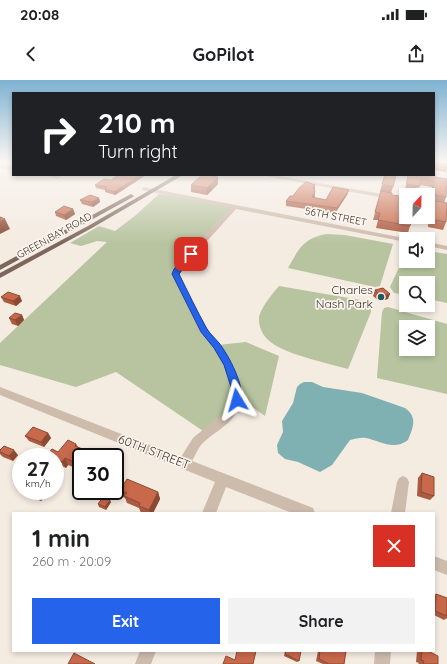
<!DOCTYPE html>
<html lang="en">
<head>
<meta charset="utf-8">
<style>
  :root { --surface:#fff; --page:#f2f2f2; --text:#202124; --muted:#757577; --accent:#2563eb }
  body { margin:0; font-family:Quicksand,sans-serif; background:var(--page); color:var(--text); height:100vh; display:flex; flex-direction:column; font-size:15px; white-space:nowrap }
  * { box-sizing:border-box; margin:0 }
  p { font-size:13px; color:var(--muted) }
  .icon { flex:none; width:22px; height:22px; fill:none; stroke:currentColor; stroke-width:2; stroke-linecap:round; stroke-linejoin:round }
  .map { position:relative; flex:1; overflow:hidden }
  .details { position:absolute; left:12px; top:432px; width:423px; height:140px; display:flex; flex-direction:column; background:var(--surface); border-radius:0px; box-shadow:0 2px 6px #0003 }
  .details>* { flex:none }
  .banner { position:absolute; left:12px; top:12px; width:423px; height:84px; border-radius:0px; box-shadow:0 2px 6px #0003; background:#202124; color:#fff; overflow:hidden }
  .needle { width:26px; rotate:22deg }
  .controls { position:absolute; left:399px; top:108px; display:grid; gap:8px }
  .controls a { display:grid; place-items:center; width:36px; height:36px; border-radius:0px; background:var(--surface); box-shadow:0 2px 6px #0003; font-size:20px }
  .speed { position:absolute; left:12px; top:368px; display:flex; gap:8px; font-size:20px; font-weight:700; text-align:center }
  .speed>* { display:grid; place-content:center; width:52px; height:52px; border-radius:50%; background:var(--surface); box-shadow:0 2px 6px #0003; line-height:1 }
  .speed small { font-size:10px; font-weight:400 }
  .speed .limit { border:2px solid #111; border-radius:6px; background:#fff; color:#111 }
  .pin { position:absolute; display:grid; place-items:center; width:34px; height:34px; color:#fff; margin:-17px; border-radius:8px; box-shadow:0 2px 6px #0006 }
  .me { position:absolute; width:44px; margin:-22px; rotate:352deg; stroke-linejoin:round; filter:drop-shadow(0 0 3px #0008) }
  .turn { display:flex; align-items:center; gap:14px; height:84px; padding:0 20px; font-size:18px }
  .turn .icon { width:52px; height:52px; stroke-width:2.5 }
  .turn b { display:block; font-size:28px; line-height:34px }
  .round { display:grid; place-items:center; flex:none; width:42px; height:42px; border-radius:0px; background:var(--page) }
  .head { display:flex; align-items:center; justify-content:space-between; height:68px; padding:0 20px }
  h1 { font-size:24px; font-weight:800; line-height:30px }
  .primary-button { display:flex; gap:8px; margin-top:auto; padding:8px 20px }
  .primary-button a { flex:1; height:46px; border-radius:0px; background:var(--accent); color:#fff; font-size:16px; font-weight:800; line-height:46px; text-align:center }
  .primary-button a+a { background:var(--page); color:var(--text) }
  .status { display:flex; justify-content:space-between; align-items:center; height:28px; padding:0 20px; background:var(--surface); direction:ltr }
  .status svg { height:11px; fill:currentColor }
  header { display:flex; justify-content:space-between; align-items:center; height:52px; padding:0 20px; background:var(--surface); font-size:18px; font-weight:800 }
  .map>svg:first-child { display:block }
  .green { fill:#b8c4a0; fill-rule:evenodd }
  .water { fill:#7fb0b2 }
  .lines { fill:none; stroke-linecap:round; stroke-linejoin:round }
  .minor { fill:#cdbbac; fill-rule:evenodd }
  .major { fill:#7d675c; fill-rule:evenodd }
  .wall { fill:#ac5a40 }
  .shaded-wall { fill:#8c4a34 }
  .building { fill:#c8694b; stroke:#8c4a34 }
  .route { fill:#2563eb; stroke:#184099 }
  .poi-dot { fill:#1f5a5e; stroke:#fbf5ee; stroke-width:1.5 }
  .labels { text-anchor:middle; stroke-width:3.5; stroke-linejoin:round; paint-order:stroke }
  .far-street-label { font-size:10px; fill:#3b302b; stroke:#fbf5ee }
  .poi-label { font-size:12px; fill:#3b302b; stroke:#fbf5ee; text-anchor:end }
  .street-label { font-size:12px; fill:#3b302b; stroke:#fbf5ee }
</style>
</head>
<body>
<div class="status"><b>20:08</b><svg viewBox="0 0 49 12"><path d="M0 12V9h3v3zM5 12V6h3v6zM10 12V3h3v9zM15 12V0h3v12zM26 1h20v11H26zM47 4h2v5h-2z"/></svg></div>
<header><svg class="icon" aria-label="back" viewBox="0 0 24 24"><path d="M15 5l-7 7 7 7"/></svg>GoPilot<svg class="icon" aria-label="share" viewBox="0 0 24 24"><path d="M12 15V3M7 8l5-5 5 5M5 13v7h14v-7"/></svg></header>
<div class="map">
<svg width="447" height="584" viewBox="0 0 447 584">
  <rect width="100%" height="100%" fill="#f4ebe1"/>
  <path class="green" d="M159,114L235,126L176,190L205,252L218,265L246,262L279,276L265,336L246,322L209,355L116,292L76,307L0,285V263L107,162L97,161L81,166L70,163L99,146L115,151L136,135Z
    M327,154L345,155L393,164L380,206L375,207L288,188C299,169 303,158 327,154Z
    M428,171L447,174V223L428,219V203H406V215L394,213L390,207L406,172V181H428Z
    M279,206L366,221L371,227V232L348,289C331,284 285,274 272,263C265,258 259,250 259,240C258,231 273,213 279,206Z
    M388,227L447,244V314L377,298L382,232L384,228ZM406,247H428V269H406Z"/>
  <path class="water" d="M304,302H312L323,307L362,313L405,328C418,337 413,348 408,360C394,371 380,361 366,358C361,357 355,359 350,360L332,385L320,392L298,382L285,379L278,373L277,365L283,352L282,341L293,323L297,307L300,304Z"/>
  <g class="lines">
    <path class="minor" d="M0,84L13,86V90L0,88Z
      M44,95H64L57,99Z
      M260,95H272L406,118V122Z
      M144,107L409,159H406V162L236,129L180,191L179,194C188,212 197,235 209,251C226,274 255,305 235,335C227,347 211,354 201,365C197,370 195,376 192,381L313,428L315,433H292L226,407L216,433H202L215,402L0,315V307L181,377L193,358L227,330L232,320V313L229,298L223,284L214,268L200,252L171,194L173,188L230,128L142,110V108Z
      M428,122L447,126V130L428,126Z
      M428,162L447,166V170L428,166Z
      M403,396L407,398L409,402L405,433H391L397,402L399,398Z
      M434,476L447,481V495L434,490Z
      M140,571H156L151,584H135Z
      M375,571H391L390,584H374Z"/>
    <path class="major" d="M176,95H183L92,148L0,198V193L88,146Z
      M131,114L134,116L133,117L0,190V185Z"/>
  </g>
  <path class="wall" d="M434,81H447V88L446,92L434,90Z
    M119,95H146L115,115L105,112V110L96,108L95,105L111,100Z
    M385,95L393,107L391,113L410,146L408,153L376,148L378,140H373L381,112L380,111Z
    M408,95H434L446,117L444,123L446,142L443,150L428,147L429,131L432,123L435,124L436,122H433V120H430L432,107L420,105L417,112L405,110L407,99Z
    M218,97V104L207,115L191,112V105Z
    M315,105V116L314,118L326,120L349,110L347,115L335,133L286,126V121L293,116Z
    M99,118L100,122L93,127L82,124L80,120Z
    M73,129L75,134L66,140L56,136L55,132Z
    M375,210L388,219L379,221L373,216Z
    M1,217L22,221L16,226L4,222Z
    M22,235L24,240L18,246L12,244L9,238Z
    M48,353L51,358L44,367L29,361L25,356Z
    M76,364L78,367L81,377V390L68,385L66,388L58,384L56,386H55V377L58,372Z
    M0,370L18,375L13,381L3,377L0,374Z
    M422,393L434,416L430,420L417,416L418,398Z
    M120,410L158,412L160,419L153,433H141L139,428L127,423L125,418L123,417Z
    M49,411L41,421L30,417L26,412Z
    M87,411H101L97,417L89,414Z
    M111,422L106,430L99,427L98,424Z
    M436,514L447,518V538L444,540L434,535V515Z
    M285,571H301L299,581L297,582L284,576Z
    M318,571H346L344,584H323L316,581Z
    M417,571H428L438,584H418L419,583L416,582Z"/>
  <path class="shaded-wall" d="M141,95H146L115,115L114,112Z
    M218,97V104L207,115V108Z
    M315,105L314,113L315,111V116L311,123L313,108Z
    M349,110L347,115L335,133L337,128Z
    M99,118L100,122L93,127L92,122Z
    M73,129L75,134L66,140L64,135Z
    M5,139L10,149L0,154V142Z
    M390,214L388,219L379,221L381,216Z
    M20,216L22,221L16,226L13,221Z
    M22,235L24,240L18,246L15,240Z
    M48,353L51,358L44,367L41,362Z
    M14,370L18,375L13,381L9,376Z
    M65,378L68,385L66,388L62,382Z
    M55,380L58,384L56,386L55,385Z
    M42,411H49L41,421L38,417Z
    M96,411H101L97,417L94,413Z
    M158,412L160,419L153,433H150L149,430Z
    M110,420L111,422L106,430L105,427Z"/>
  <path class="building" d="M434,81H447V85L434,84Z
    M434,94H435V97L447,99L446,117L436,115V114L433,113L434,101L421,99L420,106L407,104L408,95H434Z
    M119,95H141L114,112L105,109L107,107L95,105L104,99L111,100Z
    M202,95H205L218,97L207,108L191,105Z
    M385,95H396L393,107L382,104Z
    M306,102L315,105L313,108L315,109L314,111H315L312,117L326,120L333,107L349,110L337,128L286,121L290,116H293L299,108Z
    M381,111L392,113V115L406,117V137H412L410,146L378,140L380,133L375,132Z
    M90,115L99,118L92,122L80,120Z
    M436,121L447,123L446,142L431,139L432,123L436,124Z
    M64,126L73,129L64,135L55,132Z
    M0,137L5,139L0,142Z
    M383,208L390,214L381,216L375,210Z
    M8,212L20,216L13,221L1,217Z
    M15,233L22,235L15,240L9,238Z
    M33,347L48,353L41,362L25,356Z
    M68,360L76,364L75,366L102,377H81V385L65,378L62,382L55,378V377H45L52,369L58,372Z
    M4,366L14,370L9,376L0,372V370Z
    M422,393L434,397V416L421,412Z
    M127,399L158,412L149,430L139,426L140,423L124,416L127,413L120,410Z
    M27,411H42L38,417L26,412Z
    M103,417L110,420L105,427L98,424Z
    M436,514L447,518V536L435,531Z
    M237,571H256L253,584H223L226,576L235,580Z
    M286,571H301L299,581L285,574Z
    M320,571H346L344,584H329L319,579Z
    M422,571H428L438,576V584H423L424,581L421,580Z
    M74,573L95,584H68Z"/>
  <linearGradient id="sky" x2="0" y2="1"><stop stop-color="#7eb2d2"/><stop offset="0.5" stop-color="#faf6f2"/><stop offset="1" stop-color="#faf6f2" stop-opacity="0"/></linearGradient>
  <rect width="447" height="163" fill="url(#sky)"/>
  <path class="route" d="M189,172L195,174L179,194C188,212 197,231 207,249C210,254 215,258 219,263C228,274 247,309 240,323H233L231,307L224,285L214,268L201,252L172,194L174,189Z"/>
  <circle class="poi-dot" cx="381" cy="217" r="4"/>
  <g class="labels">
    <g class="far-street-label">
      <text transform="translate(336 136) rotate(11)" y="4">56TH STREET</text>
      <text transform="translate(54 155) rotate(-29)" y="4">GREEN BAY ROAD</text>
    </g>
    <g class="poi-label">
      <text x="373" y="214">Charles<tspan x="373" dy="14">Nash Park</tspan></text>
    </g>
    <g class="street-label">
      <text transform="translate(154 372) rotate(21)" y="4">60TH STREET</text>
    </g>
  </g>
</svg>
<div class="controls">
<a><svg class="needle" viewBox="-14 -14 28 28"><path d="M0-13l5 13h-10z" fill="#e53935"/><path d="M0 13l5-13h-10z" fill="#757577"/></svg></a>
<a><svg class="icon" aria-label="sound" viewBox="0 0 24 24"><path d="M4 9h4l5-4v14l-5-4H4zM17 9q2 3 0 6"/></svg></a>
<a><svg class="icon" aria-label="search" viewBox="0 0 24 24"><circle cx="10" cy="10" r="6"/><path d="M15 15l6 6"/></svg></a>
<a><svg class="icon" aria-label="layers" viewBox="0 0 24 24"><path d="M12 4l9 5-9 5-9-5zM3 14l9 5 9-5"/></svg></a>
</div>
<div class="speed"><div>27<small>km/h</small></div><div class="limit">30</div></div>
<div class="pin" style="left:191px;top:174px;background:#d93025"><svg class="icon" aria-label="arrive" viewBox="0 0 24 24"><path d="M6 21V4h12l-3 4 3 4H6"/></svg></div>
<svg class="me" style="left:237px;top:320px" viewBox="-20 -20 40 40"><path d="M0-17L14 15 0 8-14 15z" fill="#2563eb" stroke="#fff" stroke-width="4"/></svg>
<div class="banner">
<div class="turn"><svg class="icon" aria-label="right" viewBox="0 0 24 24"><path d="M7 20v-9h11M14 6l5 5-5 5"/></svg><div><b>210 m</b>Turn right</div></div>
</div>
<section class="details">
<div class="head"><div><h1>1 min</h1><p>260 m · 20:09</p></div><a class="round" style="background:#d93025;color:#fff"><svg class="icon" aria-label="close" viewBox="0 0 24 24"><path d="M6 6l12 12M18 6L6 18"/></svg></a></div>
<div class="primary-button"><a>Exit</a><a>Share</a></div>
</section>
</div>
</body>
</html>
